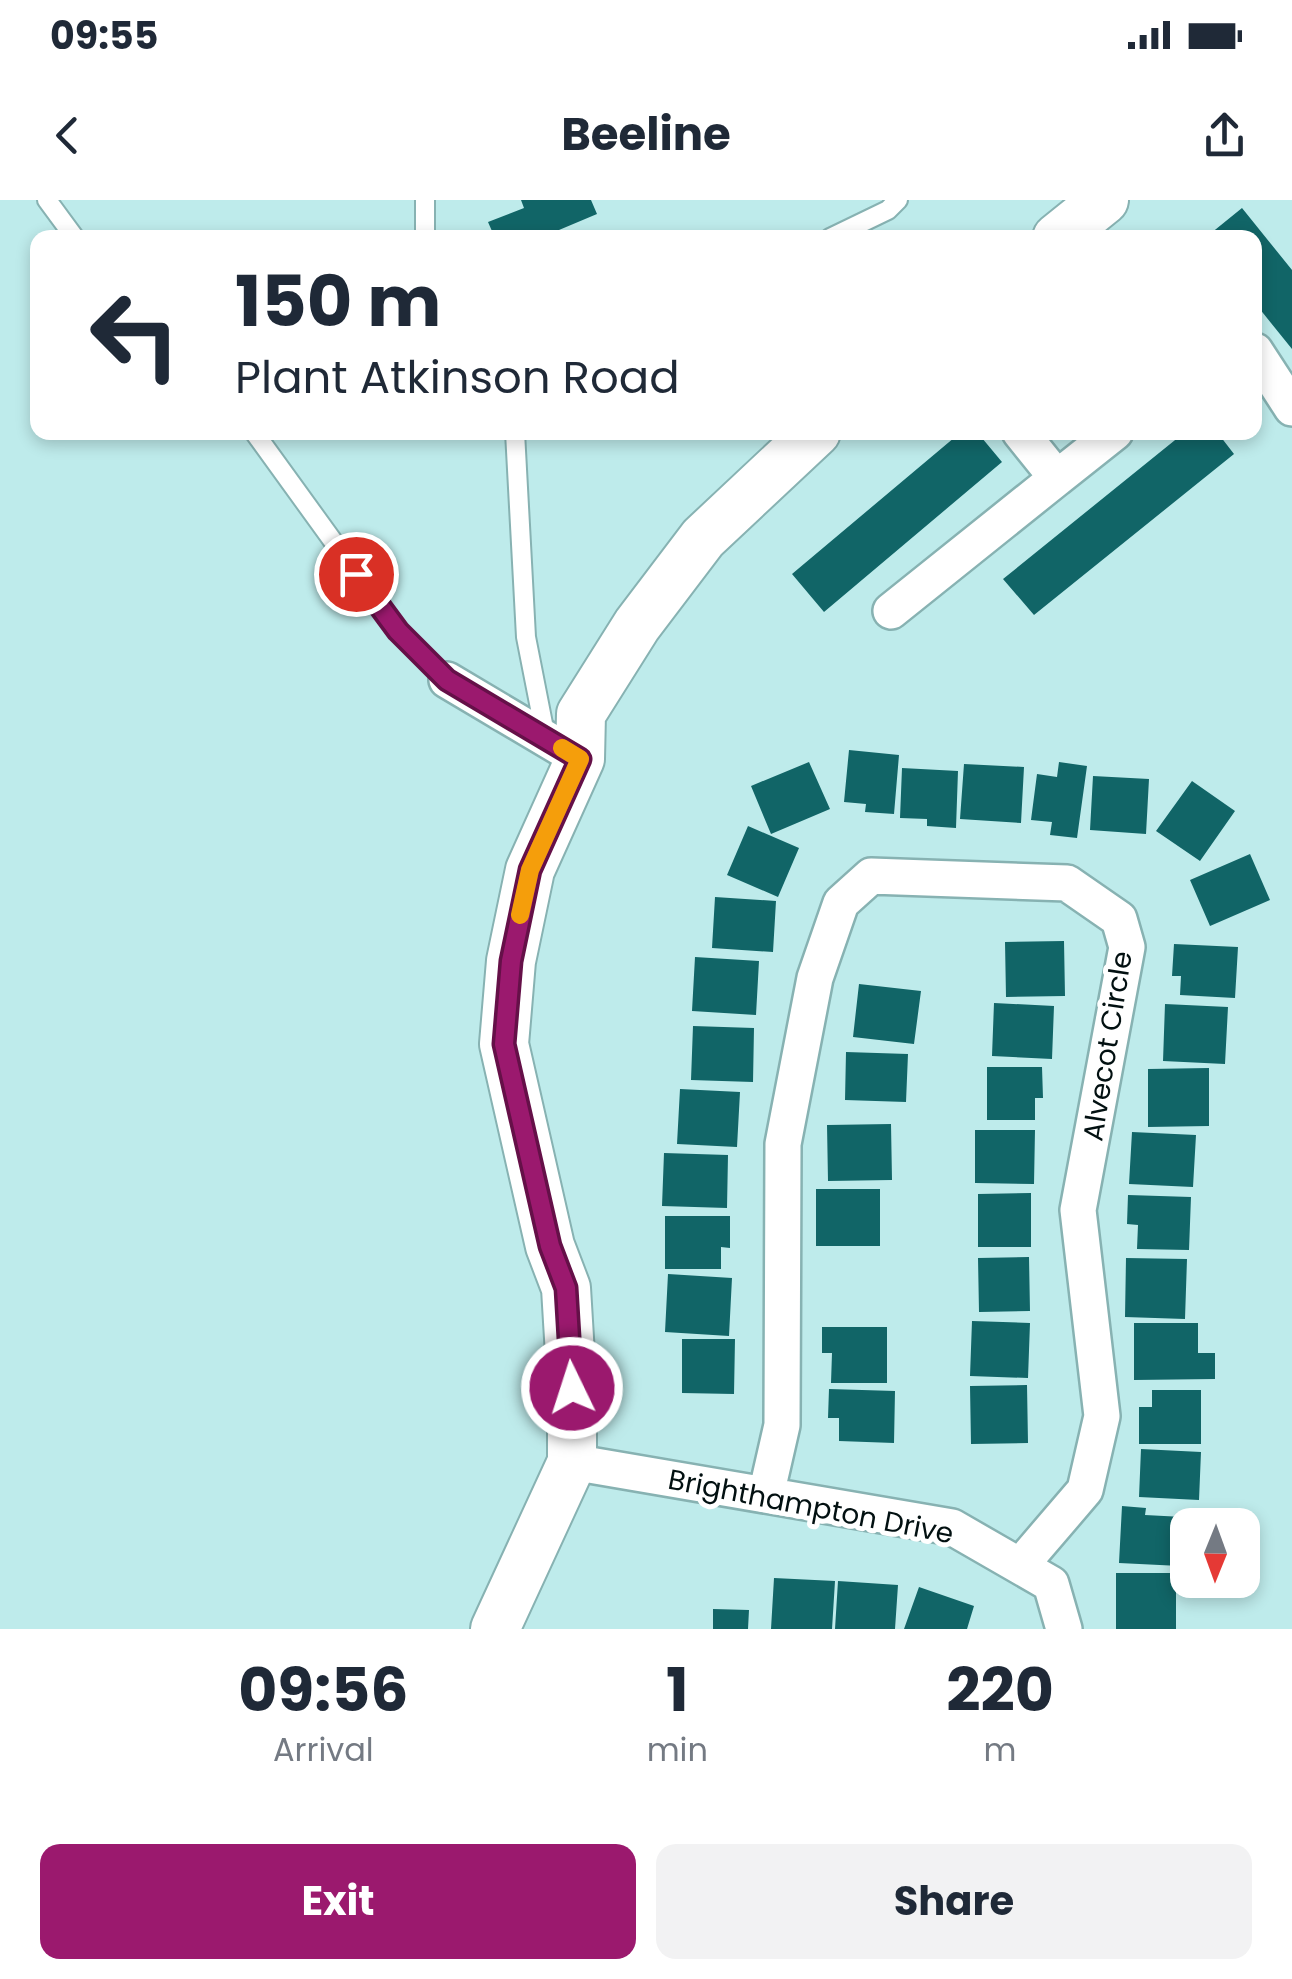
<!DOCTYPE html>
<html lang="en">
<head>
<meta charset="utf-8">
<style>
  :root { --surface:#fff; --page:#f2f2f3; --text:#1f2937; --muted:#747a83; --accent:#9b196e }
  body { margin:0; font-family:Poppins,sans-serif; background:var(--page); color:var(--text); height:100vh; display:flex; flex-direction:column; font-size:38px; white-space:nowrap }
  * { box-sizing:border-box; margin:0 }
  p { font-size:32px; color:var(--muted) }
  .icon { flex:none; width:55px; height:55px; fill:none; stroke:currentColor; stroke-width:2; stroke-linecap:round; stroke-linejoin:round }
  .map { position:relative; height:1429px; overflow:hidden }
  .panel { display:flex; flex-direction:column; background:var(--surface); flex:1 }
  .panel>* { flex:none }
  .banner { position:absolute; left:30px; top:30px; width:1232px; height:210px; border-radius:20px; box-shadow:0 5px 15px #0003; background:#fff; color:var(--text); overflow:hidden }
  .needle { width:65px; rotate:181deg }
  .buttons { position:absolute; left:1170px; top:1308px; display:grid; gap:20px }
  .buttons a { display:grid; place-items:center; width:90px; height:90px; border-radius:20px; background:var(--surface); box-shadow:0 5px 15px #0003; font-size:50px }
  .pin { position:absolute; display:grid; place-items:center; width:85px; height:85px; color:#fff; margin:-42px; border:5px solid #fff; border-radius:50%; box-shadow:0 2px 10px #0007 }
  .me { position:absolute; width:110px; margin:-55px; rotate:356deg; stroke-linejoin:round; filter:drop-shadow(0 0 8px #0008) }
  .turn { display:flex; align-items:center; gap:35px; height:210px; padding:0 40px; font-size:45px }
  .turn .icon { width:130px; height:130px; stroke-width:2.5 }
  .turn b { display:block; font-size:70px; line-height:85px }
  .eta { display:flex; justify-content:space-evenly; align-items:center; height:170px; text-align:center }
  .eta b { font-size:60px; font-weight:700; line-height:70px }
  .primary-button { display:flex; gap:20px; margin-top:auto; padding:20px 40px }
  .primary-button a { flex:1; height:115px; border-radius:20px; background:var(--accent); color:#fff; font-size:40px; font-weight:700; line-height:115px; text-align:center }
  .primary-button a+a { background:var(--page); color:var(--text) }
  .status { display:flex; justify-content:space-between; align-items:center; height:70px; padding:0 50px; background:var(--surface); direction:ltr }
  .status svg { height:28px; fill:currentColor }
  header { display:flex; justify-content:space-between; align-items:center; height:130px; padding:0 40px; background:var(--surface); font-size:45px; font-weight:700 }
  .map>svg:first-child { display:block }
  .building { fill:#116567 }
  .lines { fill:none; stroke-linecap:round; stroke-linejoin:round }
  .lane-casing { stroke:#87b2b2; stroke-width:22 }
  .street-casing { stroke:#87b2b2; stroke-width:40 }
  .secondary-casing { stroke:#87b2b2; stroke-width:52 }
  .lane { stroke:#fff; stroke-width:18 }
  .street { stroke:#fff; stroke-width:35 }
  .secondary { stroke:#fff; stroke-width:48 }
  .route-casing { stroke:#651048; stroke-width:25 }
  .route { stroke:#9b196e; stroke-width:18 }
  .slow { stroke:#f59e0b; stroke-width:18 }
  .labels { text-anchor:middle; stroke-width:10; stroke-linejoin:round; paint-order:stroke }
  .street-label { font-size:28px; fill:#021011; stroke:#fff }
</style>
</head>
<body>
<div class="status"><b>09:55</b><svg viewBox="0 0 49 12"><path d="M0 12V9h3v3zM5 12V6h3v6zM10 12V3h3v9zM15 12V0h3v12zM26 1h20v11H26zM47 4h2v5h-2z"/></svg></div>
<header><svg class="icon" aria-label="back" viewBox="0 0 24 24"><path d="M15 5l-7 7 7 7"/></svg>Beeline<svg class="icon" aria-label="share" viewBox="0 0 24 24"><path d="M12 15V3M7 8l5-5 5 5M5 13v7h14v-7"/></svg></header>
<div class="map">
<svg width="1292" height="1429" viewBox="0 0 1292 1429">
  <rect width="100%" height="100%" fill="#beebeb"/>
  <path class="building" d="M521,0H591L597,14L540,38H495L488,22L524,8Z
    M1242,8L1292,70V149L1255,103V38H1205Z
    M961,232H977L1002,262L824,412L792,374Z
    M1185,232H1217L1234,254L1034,415L1003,379Z
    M849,550L899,555L894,614L865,612L866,604L844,602Z
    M809,562L830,609L771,634L751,586Z
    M1059,562L1087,566L1077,638L1050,635L1052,622L1031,620L1037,574L1057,577Z
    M964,564L1024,567L1021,623L960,619Z
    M902,568L958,571L956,628L927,626V619L900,618Z
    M1093,576L1149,579L1146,634L1090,630Z
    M1192,581L1235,611L1200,661L1156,631Z
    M748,626L799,648L778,697L727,675Z
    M1250,654L1270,700L1210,726L1190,680Z
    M715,697L776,701L773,752L712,748Z
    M1064,741L1065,796L1006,797L1005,742Z
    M1174,744L1238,747L1235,798L1180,795L1181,776H1172Z
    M695,757L759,761L756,815L692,811Z
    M859,784L921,791L914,844L853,837Z
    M994,803L1054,806L1052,859L992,856Z
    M1165,804L1228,807L1225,864L1163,861Z
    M693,826L754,828L753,882L691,880Z
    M846,852L908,854L906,902L845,900Z
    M987,867H1042L1043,898H1035V920H987Z
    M1209,868V926L1148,927V869Z
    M680,889L740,892L737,947L677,944Z
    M891,924L892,980L828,981L827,925Z
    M975,930H1035L1034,984L975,983Z
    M1132,932L1196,935L1193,987L1129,984Z
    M664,953L728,955L727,1008L662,1006Z
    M816,989H880V1046H816Z
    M1031,993V1047H978V994Z
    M1128,995L1191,997L1189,1050L1137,1049L1138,1025L1127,1024Z
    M665,1016H730V1048L721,1047V1069H665Z
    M1029,1057L1030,1111L979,1112L978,1058Z
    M1126,1058L1187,1059L1185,1119L1125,1117Z
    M668,1074L732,1078L729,1136L665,1132Z
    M972,1121L1030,1123L1028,1178L970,1176Z
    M1134,1123H1198V1153H1215V1179L1134,1180Z
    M822,1127H887V1183H831L832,1153H822Z
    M682,1139H735L734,1194L682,1193Z
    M1027,1185L1028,1243L971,1244L970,1186Z
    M829,1189L895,1191L894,1243L839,1241V1218H828Z
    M1152,1190H1201V1244H1139V1207H1152Z
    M1141,1249L1201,1252L1199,1300L1139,1297Z
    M1122,1306L1146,1308L1145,1315L1183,1317L1180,1366L1119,1363Z
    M1116,1373H1176V1429H1116Z
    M774,1378L835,1381L832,1429H771Z
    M838,1381L898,1385L895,1429H835Z
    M919,1387L974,1406L967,1429H904Z
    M713,1409L749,1410L748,1429H713Z"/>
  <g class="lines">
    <g class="lane-casing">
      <path id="lane" d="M47,0L75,38
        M425,38V0
        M830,38L888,10L898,0
        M254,232L398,431L447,480
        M515,232L526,437L546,539"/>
    </g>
    <g class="street-casing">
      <path id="street" d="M1255,151L1292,208
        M1057,278L1115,232
        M891,411L1057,278L1020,232
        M447,480L580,559
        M572,1262L952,1327L1051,1384L1064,1429
        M766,1295L782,1225L783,944L815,778L841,703L871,676L1067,683L1119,719L1127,747L1078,1010L1102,1216L1085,1290L1020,1366"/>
    </g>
    <g class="secondary-casing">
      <path id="secondary" d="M1057,38L1104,0
        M495,1429L572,1262V1188L566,1088L550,1046L504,844L511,761L530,670L580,559L581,514L637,425L703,338L816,232"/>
    </g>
    <use href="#lane" class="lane"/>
    <use href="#street" class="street"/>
    <use href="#secondary" class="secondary"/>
  </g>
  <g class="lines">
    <g class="route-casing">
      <path id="route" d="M356,374L398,431L447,480L580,559L530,670L511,761L504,844L550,1046L566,1088L572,1188"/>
    </g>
    <use href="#route" class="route"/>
    <path class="slow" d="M520,715L530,670L580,559L562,548"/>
  </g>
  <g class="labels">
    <g class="street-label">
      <text transform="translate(1107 846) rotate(-81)" y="10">Alvecot Circle</text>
      <text transform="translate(811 1306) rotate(11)" y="10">Brighthampton Drive</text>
    </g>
  </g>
</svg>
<div class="buttons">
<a><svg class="needle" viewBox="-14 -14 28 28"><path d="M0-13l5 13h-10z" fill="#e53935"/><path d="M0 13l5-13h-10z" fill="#747a83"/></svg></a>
</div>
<div class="pin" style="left:356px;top:374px;background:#d93025"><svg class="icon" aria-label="arrive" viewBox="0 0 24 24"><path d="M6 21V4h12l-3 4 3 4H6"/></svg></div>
<svg class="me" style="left:572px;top:1188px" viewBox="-20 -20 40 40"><circle r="17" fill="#9b196e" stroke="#fff" stroke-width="3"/><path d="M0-11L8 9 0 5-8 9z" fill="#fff"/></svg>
<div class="banner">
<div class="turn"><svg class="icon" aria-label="left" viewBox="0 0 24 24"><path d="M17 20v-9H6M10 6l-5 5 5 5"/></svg><div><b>150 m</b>Plant Atkinson Road</div></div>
</div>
</div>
<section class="panel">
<div class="eta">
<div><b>09:56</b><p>Arrival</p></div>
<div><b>1</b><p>min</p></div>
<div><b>220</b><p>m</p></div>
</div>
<div class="primary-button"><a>Exit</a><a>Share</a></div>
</section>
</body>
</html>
